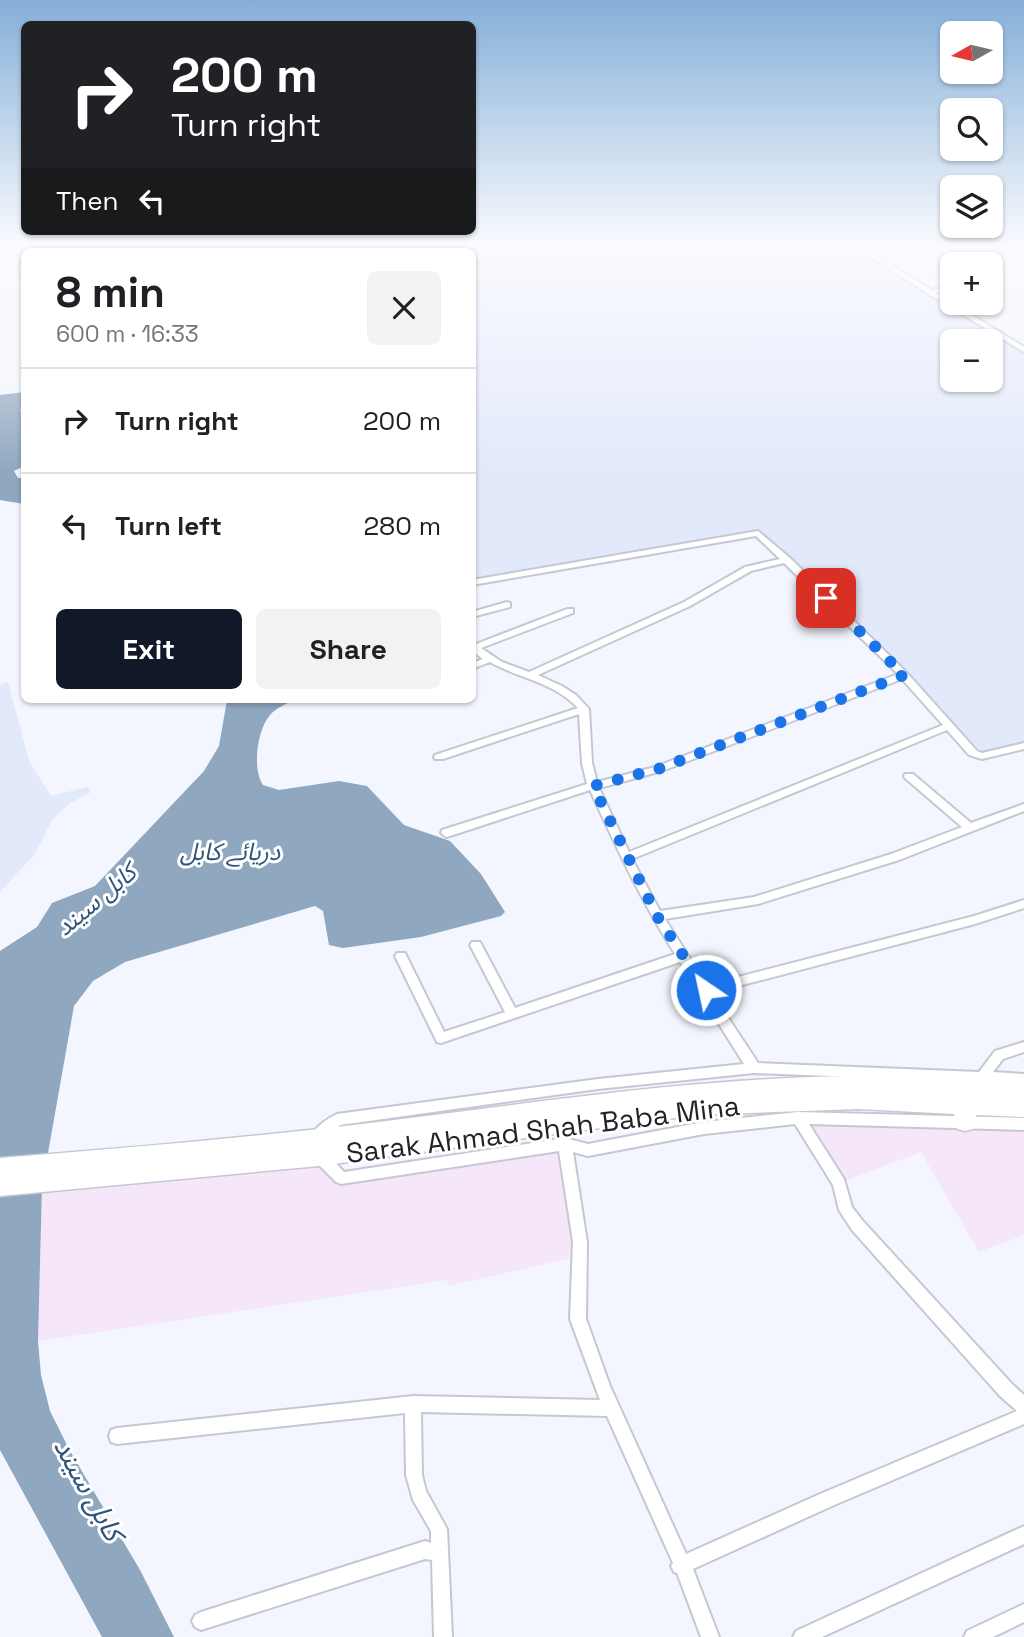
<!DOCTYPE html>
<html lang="en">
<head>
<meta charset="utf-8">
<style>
  :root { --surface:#fff; --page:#f2f2f2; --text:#202124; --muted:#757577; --line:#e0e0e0; --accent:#111827 }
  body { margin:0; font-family:"Space Grotesk","Noto Sans Arabic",sans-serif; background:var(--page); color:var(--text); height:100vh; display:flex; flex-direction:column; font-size:26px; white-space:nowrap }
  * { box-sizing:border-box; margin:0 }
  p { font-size:23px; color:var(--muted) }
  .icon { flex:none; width:38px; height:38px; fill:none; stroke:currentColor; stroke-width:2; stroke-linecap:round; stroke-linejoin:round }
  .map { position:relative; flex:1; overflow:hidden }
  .sheet { position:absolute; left:21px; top:248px; width:455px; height:455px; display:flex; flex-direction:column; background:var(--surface); border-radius:10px; box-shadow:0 2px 5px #0004 }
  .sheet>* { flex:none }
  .guide { position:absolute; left:21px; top:21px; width:455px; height:214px; border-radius:10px; box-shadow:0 2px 5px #0004; background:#202124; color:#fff; overflow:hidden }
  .needle { width:46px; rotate:262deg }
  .fabs { position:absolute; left:940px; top:21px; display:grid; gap:14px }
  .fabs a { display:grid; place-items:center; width:63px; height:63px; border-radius:10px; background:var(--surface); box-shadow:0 2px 5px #0004; font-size:35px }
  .pin { position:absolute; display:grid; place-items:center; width:60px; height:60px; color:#fff; margin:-30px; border-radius:14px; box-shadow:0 4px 10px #0006 }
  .me { position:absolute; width:77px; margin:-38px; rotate:326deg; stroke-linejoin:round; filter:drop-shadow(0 0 5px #0008) }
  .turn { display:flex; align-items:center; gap:24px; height:147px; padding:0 35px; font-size:32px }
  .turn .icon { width:91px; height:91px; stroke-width:2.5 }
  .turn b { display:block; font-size:49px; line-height:60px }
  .then { display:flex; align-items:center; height:66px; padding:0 35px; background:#0003; gap:14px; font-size:26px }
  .round { display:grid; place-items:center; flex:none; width:74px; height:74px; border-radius:10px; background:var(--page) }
  .summary { display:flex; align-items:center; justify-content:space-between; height:119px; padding:0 35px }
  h1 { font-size:42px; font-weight:700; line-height:52px }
  .action { display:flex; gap:14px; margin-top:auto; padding:14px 35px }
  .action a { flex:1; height:80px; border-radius:10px; background:var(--accent); color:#fff; font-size:28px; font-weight:700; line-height:80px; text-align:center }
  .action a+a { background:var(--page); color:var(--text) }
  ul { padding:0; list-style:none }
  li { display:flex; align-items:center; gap:21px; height:105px; padding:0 35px; border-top:2px solid var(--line) }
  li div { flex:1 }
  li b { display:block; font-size:26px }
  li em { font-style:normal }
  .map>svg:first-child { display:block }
  .commercial { fill:#f5e6fa }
  .built { fill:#e2e9fa; fill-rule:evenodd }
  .water { fill:#90a7c0 }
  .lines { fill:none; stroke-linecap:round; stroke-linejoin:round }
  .minor-casing { stroke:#c4c8d2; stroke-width:4 }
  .trunk-casing { stroke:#c4c8d2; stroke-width:3 }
  .minor { fill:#fff; fill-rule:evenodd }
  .trunk { fill:#fff; fill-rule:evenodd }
  .route { stroke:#1a73e8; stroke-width:12; stroke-dasharray:0 21.6 }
  .labels { text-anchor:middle; stroke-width:6; stroke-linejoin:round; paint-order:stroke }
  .water-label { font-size:24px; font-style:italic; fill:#305479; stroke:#fff }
  .near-street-label { font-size:28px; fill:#222327; stroke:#fff }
  .near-water-label { font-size:28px; font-style:italic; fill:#305479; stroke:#fff }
</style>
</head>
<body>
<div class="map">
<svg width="1024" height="1637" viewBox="0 0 1024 1637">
  <rect width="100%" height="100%" fill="#f3f6fe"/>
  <path class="commercial" d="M798,1118L1024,1124V1235L979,1252L921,1152L839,1183Z
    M565,1144L580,1256L448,1286L447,1280L38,1341L42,1187L319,1156L341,1178Z"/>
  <path class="built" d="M367,244H856L1024,347V745L984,754L757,533L473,583L472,252H363ZM952,341H990V380H952Z
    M8,682L29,761L51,796L87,787L91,792L69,804L52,820L35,854L0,892V684Z"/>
  <path class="water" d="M24,392V405L20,410L24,417V466L14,471L18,478H24V504L0,500V395Z
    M227,700H294C286,704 276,708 270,715C257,730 252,769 263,785L279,790L339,781L367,786L404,825L450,841L481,874L505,912L501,916L421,937L343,948L329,945L323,911L315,906L125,962L93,981L74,1006L42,1187L38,1341L41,1375L50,1411L70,1451L140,1570L174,1637H102L0,1450V951L37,927L52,903L95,886L204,771L219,746Z"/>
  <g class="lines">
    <g class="minor-casing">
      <path id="minor" d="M122,244H134L93,252H81Z
        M208,244H214L226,252H219Z
        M360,244H366L363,252H357Z
        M851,244H858L931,290L952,286V290L936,293L1024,347V352L927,293Z
        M24,260V280L21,278L19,265Z
        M758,531L790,558L907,673L977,751L982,753L1024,743V749L982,759L969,755L947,730L632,859L660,911L754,897L891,854L962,827L905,778L904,776L905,774H913L971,823L1024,804V811L899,860L758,904L665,919L707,985L974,916L1024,900V908L975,924L712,993L758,1063L979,1072L995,1051L1024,1042V1052L1003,1059L993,1072L1024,1074V1084L754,1073L598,1089L340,1125C333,1131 323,1143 313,1139L311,1135C316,1127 328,1118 337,1114L598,1079L744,1064L680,962L441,1043L437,1042L395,956L397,953H405L444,1032L505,1012L470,945L472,942H480L515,1008L675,954C642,902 616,847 590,790L450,836L446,837L441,833L442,830L587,784L582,763L579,714L443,759H435L434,757L435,755L578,708C554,682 520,679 490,662L472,669V663L483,659L472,651V642L476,644L567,609H573V613L481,648L502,662L529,672L684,602L745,567L780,559L756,536L472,585V580ZM784,563L898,674L655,767L597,782L592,763L589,709L576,695L562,686L538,675L690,606L751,571ZM902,679L943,725L629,852L599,788L662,771Z
        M507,602L510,603V607L472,617V612Z
        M798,1112L1024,1118V1130L809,1124L844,1179L852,1207L862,1220L1012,1384L1024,1395V1424L832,1506L693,1569L719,1637H701L679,1578L677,1573L674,1572L671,1566L673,1563L607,1416L421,1412L422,1475L426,1491L447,1529L452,1637H434L432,1560L425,1559L201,1630L195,1627L192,1621L195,1615L201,1612L425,1541L431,1543V1531L413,1500L406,1475L405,1413L117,1444L111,1442L109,1436L111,1430L117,1428L413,1396L600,1400L570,1319L573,1242L559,1151L341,1184L336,1182L314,1160L312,1156L314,1152C326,1148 336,1164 344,1172L565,1138L588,1144L704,1122ZM795,1124L833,1185L839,1210L852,1230L1000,1396L1017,1411L820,1494L686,1554L610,1386L586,1319L587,1242L573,1152L588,1156L704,1134Z
        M1024,1526V1544L822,1637H793L796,1631Z
        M1024,1604V1622L993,1637H964L967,1631Z"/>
    </g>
    <g class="trunk-casing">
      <path id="trunk" d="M862,1076L1024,1083V1117L976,1115L973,1129L965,1131L957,1129L954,1114L859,1109L697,1115L319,1166L0,1196V1158C124,1148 247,1138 370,1123C534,1103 697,1077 862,1076Z"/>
    </g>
    <use href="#minor" class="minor"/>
    <use href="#trunk" class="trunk"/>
  </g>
  <linearGradient id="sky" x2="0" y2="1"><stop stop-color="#85afd8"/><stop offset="0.52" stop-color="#fafbff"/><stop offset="1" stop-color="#fafbff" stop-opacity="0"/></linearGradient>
  <rect width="1024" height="473" fill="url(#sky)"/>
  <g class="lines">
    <path class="route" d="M706,990L657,916L593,786L658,769L904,675L826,598"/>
  </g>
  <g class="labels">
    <g class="water-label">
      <text x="230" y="860">دریائے کابل</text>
      <text transform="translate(96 900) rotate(-40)" y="8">کابل سيند</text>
    </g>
    <g class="near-street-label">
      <text transform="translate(543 1129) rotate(-7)" y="10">Sarak Ahmad Shah Baba Mina</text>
    </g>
    <g class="near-water-label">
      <text transform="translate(89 1489) rotate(61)" y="10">کابل سيند</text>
    </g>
  </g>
</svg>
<div class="fabs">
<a><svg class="needle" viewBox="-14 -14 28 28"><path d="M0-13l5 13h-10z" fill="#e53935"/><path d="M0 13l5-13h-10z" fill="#757577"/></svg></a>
<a><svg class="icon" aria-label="search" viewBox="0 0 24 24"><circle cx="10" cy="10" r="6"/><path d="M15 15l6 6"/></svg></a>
<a><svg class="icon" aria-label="layers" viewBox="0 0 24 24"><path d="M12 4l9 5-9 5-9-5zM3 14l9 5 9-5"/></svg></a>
<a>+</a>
<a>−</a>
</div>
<div class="pin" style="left:826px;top:598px;background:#d93025"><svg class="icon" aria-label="arrive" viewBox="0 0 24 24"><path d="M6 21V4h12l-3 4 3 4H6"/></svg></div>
<svg class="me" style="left:706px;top:990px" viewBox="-20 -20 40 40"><circle r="17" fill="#1a73e8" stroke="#fff" stroke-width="3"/><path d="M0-11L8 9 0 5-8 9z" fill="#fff"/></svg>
<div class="guide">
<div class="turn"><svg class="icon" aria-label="right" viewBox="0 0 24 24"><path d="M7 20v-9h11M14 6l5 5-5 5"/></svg><div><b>200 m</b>Turn right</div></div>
<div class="then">Then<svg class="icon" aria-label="left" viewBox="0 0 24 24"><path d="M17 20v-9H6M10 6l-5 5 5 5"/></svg></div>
</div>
<section class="sheet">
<div class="summary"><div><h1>8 min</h1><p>600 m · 16:33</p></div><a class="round"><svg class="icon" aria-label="close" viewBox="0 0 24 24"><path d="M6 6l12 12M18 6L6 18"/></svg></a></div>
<ul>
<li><svg class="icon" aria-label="right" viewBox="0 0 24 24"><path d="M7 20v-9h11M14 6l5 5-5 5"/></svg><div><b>Turn right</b></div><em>200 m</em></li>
<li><svg class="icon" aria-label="left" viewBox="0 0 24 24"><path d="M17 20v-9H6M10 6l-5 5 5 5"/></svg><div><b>Turn left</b></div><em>280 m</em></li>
</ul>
<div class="action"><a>Exit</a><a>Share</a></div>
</section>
</div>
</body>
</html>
